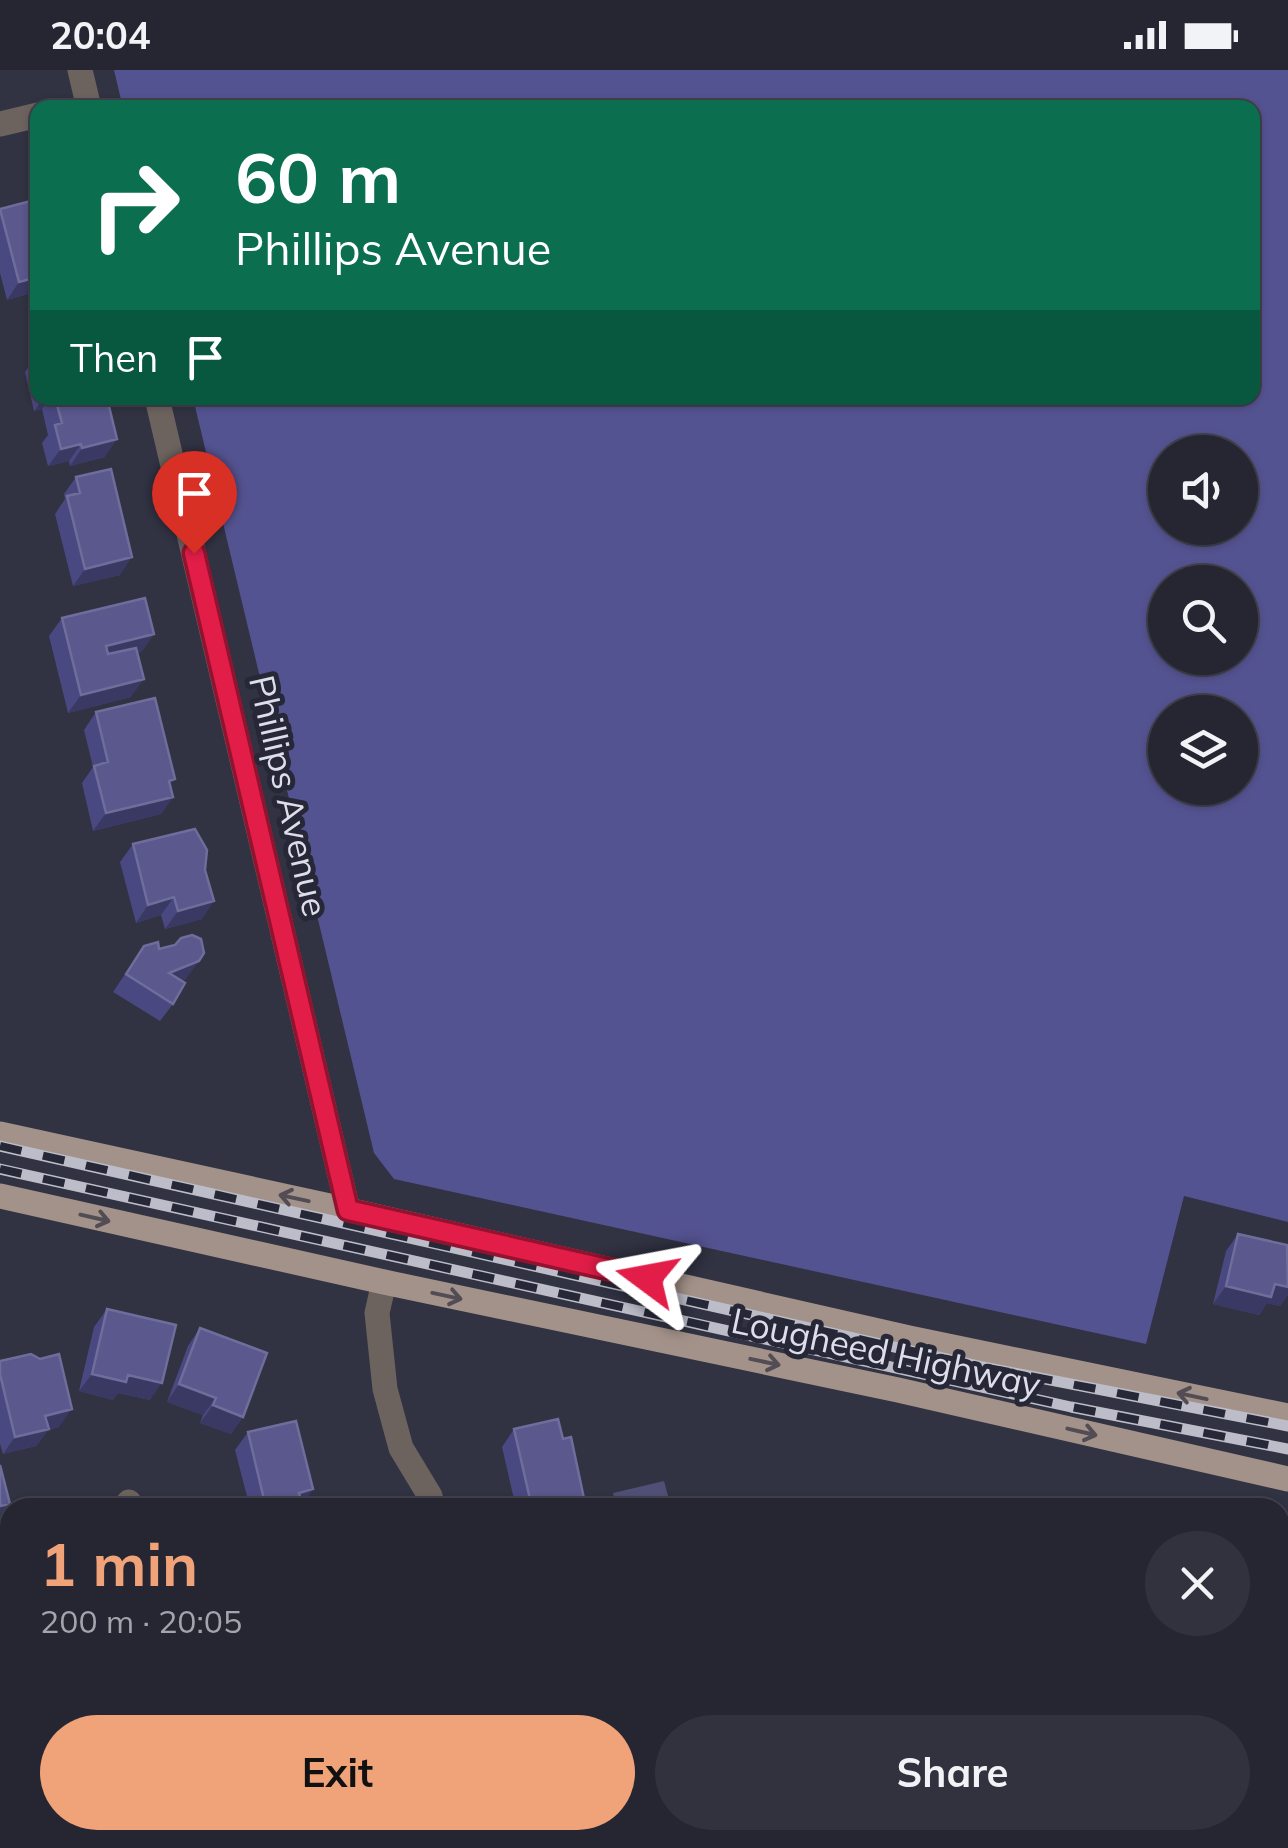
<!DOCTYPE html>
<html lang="en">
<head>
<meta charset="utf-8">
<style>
  :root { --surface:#252632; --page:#31323e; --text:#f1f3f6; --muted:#a3a5ac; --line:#42434d; --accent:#f0a378 }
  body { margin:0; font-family:Mulish,sans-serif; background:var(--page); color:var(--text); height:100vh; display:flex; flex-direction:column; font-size:38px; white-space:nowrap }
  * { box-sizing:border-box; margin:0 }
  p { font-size:32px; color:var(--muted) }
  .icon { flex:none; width:55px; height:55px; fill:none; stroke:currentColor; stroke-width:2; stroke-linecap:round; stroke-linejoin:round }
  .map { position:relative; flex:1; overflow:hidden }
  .drawer { position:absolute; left:0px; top:1428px; width:1290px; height:352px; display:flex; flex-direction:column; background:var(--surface); border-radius:30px 30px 0 0; box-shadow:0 2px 8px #0004,0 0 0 2px var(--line) }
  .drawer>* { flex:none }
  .guide { position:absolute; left:30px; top:30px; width:1230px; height:305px; border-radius:20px; box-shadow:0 2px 8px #0004,0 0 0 2px var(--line); background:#0b6e4f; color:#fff; overflow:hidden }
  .controls { position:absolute; left:1148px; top:365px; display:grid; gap:20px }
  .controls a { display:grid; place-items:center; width:110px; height:110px; border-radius:50%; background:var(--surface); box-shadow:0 2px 8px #0004,0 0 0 2px var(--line); font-size:50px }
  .pin { position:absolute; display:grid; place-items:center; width:85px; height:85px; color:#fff; margin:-102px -42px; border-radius:50% 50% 50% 0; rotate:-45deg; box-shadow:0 0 10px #0007 }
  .pin .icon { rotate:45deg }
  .me { position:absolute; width:110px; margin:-55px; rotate:283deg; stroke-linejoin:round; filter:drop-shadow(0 0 8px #0008) }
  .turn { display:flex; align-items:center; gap:35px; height:210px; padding:0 40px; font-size:45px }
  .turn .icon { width:130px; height:130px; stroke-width:2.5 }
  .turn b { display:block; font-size:70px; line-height:85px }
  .then { display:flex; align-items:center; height:95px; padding:0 40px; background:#0003; gap:20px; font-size:38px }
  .round { display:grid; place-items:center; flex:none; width:105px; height:105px; border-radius:52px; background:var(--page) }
  .headline { display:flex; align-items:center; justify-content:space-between; height:170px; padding:0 40px }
  h1 { font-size:60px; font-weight:700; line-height:75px; color:var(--accent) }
  .button { display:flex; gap:20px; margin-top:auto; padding:20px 40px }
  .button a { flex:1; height:115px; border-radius:60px; background:var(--accent); color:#111; font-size:40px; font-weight:700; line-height:115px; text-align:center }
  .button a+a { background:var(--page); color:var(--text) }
  .status { display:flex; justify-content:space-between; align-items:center; height:70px; padding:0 50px; background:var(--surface); direction:ltr }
  .status svg { height:28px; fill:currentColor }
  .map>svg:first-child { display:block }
  .green { fill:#505077 }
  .forest { fill:#545391; fill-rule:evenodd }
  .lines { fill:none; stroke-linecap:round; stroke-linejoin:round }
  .minor { stroke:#6c635f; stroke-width:25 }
  .major { stroke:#a39289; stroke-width:25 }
  .rail-casing { stroke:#bcbdc9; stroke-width:11 }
  .rail { stroke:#272837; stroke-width:8; stroke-dasharray:22; stroke-linecap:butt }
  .wall { fill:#4a4881 }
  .shaded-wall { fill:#393963 }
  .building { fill:#5a588c; stroke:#6e6d9b; stroke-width:2.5 }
  .oneway { stroke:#524d54 }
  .route-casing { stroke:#92132f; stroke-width:25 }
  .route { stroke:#e11d48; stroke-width:18 }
  .labels { text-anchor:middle; stroke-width:10; stroke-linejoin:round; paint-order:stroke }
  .street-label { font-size:35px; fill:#dddee9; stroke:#272837 }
</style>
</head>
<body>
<div class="status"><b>20:04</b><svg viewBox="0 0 49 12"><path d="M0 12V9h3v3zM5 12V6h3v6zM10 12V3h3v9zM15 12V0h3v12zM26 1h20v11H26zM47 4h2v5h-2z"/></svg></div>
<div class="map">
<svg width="1288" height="1778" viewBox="0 0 1288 1778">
  <rect width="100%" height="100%" fill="#313242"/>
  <path class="green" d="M664,1411L671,1437H616L613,1423Z"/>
  <path class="forest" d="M114,0H1288V1152L1184,1126L1146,1274L394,1109L374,1083L193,328H1252V38H123ZM1165,382H1240V458H1165ZM1165,512H1240V588H1165ZM1165,642H1240V718H1165Z"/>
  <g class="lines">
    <path class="minor" d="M80,0L89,38
      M0,54L38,45
      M157,328L348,1140
      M384,1212L377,1243L385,1319L401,1378L430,1426L433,1438
      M124,1438L129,1432
      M0,1542L10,1533
      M0,1670L10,1683
      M1280,1758L1288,1759
      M52,1770L55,1778
      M514,1770L516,1778
      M1002,1778L1008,1770"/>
    <path class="major" d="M0,1064L348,1140L909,1268L1288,1346
      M0,1126L384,1212L898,1320L1288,1409"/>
    <g class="rail-casing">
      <path id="rail" d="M0,1076L983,1297L1288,1356
        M0,1099L1071,1337L1288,1379"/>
    </g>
    <use href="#rail" class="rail"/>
  </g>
  <path class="wall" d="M38,129V221L7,230L0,203V140Z
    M38,284V328H107L105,387L70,396L69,391L48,396L42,373L48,365L42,339L34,341L25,302Z
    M76,407L120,505L73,516L55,444L65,429L64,424Z
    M62,548L154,564L142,581L137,583L131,627L68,643L49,566Z
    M96,642L170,716L173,727L161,744L93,761L82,713L93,697L84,660Z
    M133,774L202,849L165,859L161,845L136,853L120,792Z
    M144,876L159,879L186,909L181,911L173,934L160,951L113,922Z
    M1238,1164L1288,1178V1225L1280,1236L1267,1233L1259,1245L1213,1234L1226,1181Z
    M107,1239L150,1330L118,1323L113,1330L79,1321L94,1257Z
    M200,1258L243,1347L231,1364L200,1353L203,1345L167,1332L188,1276Z
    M0,1291L59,1357L48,1360L36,1376L3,1384L0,1374Z
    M514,1359L563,1369L586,1438H516L502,1377Z
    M248,1362L301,1437L250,1438L235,1380Z
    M1288,1586V1674L1280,1673V1597Z
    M139,1770H213L208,1778H135Z
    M348,1770H432L429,1778H343Z
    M589,1770H666L668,1778H591Z
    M742,1770H872L873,1778H742Z"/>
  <path class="shaded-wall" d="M38,207V221L7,230L19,212Z
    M44,328H50L42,339L34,341Z
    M117,369L105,387L70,396L82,378Z
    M81,374L69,391L48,396L61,379Z
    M132,487L120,505L73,516L85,499Z
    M154,564L142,581L94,593L106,576Z
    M144,609L131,627L68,643L81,625Z
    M173,727L161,744L93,761L106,743Z
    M174,827L161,845L136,853L148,835Z
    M214,831L202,849L165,859L178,841Z
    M199,891L186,909L157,921L169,903Z
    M1275,1214L1288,1217V1225L1280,1236L1267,1233L1259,1245L1213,1234L1226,1216Z
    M92,1304L128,1305L162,1313L150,1330L118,1323L113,1330L79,1321Z
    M179,1314L216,1328L203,1345L167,1332Z
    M213,1335L243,1347L231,1364L200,1353Z
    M72,1339L59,1357L48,1360L36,1376L3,1384L15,1367L45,1346Z
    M313,1419L301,1437L285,1438L299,1423Z
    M10,1434L0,1448V1436Z
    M1284,1655H1288V1674L1280,1673V1661Z
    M214,1771L208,1778H180Z
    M433,1772L429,1778H409Z"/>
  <path class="building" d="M38,129V207L19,212L0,139Z
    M55,328H107L117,369L82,378L81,374L61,379L55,355L62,353Z
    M111,399L132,487L85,499L67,426L80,423L76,407Z
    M145,528L154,564L106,576L108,584L136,578L144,609L81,625L62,548Z
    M155,628L175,709L169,711L173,727L106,743L94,696L108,692L96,642Z
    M195,759L207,780L205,800L214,831L178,841L174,827L148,835L133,774Z
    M192,865L201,869L204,883L199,891L169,903L185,913L173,934L126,904L144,876L158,872L159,879L175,875L181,868Z
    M1238,1164L1287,1175L1288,1217L1275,1214L1271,1227L1226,1216Z
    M107,1239L176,1255L162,1313L128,1305L126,1312L92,1304Z
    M200,1258L267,1283L243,1347L213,1335L216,1328L179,1314Z
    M31,1284L40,1289L59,1284L72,1339L45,1346L49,1359L15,1367L0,1304V1291Z
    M558,1349L563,1369L571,1367L586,1438H532L514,1359Z
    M296,1351L313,1419L299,1423L302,1433L285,1438H266L248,1362Z
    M0,1395L10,1434L0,1436Z
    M1288,1615V1655H1284Z
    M150,1770H213L214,1771L180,1778H152Z
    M356,1770H432L433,1772L409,1778H358Z
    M606,1770H666L668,1778H608Z
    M755,1770H872L873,1778H756Z"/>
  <defs><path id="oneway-shaft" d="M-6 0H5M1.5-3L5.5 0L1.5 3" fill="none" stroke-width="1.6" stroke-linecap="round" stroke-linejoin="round" transform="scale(2.5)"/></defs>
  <g class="oneway">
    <use href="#oneway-shaft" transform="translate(294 1128) rotate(-168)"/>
    <use href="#oneway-shaft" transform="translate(95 1148) rotate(13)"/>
    <use href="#oneway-shaft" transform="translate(447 1226) rotate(12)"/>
    <use href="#oneway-shaft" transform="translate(765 1292) rotate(12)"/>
    <use href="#oneway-shaft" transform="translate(1192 1326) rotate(-168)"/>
    <use href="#oneway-shaft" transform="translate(1082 1362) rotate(13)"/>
  </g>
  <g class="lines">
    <g class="route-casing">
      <path id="route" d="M194,483L348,1140L647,1208"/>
    </g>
    <use href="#route" class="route"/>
  </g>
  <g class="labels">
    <g class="street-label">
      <text transform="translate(288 726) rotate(77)" y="12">Phillips Avenue</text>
      <text transform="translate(886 1283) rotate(12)" y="12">Lougheed Highway</text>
    </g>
  </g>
</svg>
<div class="controls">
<a><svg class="icon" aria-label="sound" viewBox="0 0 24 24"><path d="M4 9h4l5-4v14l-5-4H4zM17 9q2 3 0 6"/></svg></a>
<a><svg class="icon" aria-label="search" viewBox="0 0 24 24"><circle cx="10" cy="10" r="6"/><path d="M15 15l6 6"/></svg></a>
<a><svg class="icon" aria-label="layers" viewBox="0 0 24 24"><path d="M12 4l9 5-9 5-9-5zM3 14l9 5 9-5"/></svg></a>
</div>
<div class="pin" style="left:194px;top:483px;background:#d93025"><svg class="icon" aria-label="arrive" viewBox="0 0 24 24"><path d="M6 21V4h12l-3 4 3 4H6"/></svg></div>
<svg class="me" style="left:647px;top:1208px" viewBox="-20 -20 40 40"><path d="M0-17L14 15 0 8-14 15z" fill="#e11d48" stroke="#fff" stroke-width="4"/></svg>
<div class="guide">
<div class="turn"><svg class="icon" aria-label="right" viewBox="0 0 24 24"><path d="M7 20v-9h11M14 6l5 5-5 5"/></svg><div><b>60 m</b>Phillips Avenue</div></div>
<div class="then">Then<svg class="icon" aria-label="arrive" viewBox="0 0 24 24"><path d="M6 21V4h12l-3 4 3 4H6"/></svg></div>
</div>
<section class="drawer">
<div class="headline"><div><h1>1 min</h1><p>200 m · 20:05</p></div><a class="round"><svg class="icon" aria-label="close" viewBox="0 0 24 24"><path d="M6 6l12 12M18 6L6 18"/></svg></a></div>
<div class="button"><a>Exit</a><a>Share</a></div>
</section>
</div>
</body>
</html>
